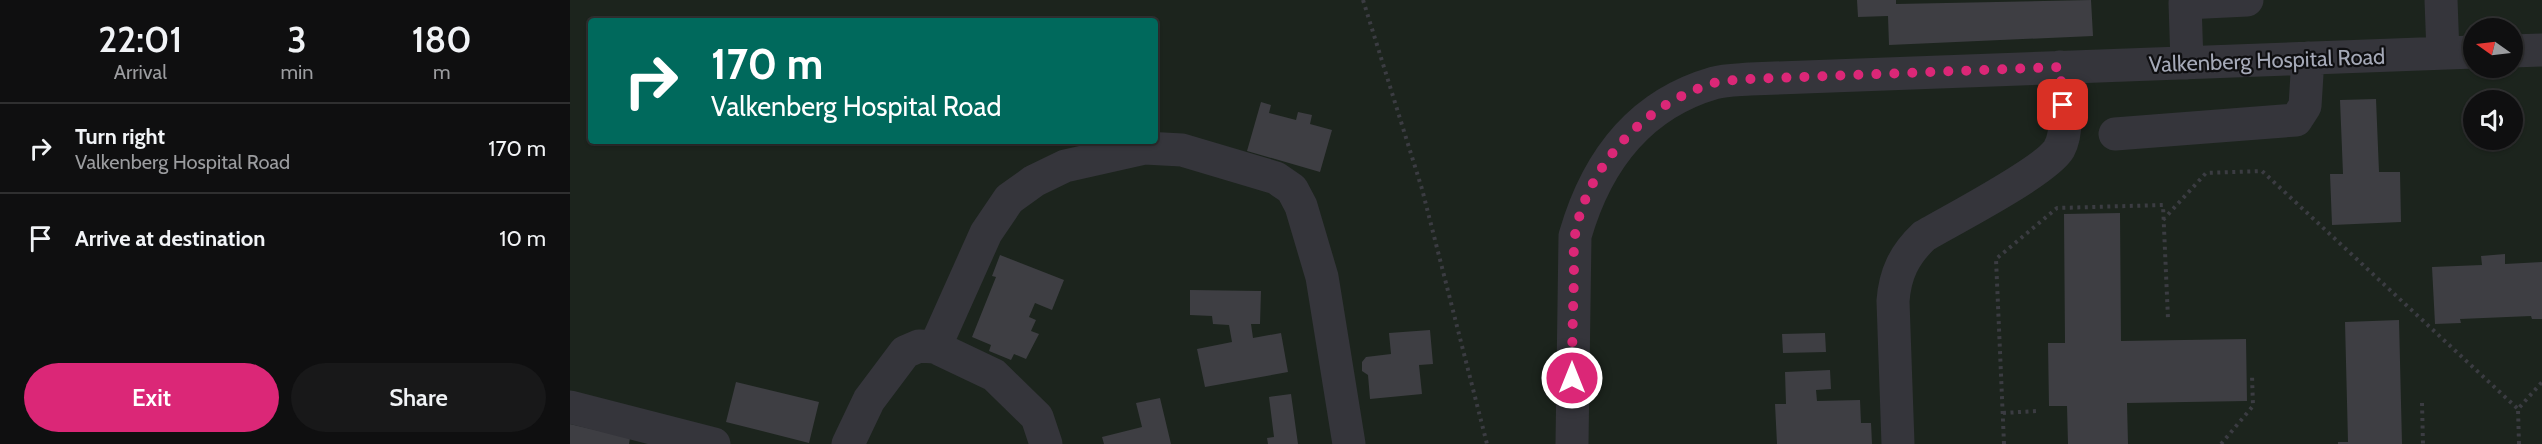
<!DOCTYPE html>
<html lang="en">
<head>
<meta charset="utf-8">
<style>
  :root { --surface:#0f0f10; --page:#181819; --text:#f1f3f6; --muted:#9b9c9f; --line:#2f2f30; --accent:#db2777 }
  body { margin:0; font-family:Cabin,sans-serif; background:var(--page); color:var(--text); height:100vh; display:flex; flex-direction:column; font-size:22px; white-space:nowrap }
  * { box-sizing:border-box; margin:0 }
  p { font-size:20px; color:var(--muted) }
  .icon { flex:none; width:33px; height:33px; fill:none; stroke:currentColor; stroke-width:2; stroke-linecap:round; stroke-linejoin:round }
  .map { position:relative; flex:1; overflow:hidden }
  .details { display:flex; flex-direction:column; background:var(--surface); width:570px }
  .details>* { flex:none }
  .banner { position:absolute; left:18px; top:18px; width:570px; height:126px; border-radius:6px; box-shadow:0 2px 4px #0004,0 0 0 2px var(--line); background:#00695c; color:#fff; overflow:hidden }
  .needle { width:39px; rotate:284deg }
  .controls { position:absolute; left:1893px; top:18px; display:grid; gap:12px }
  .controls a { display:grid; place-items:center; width:60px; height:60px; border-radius:50%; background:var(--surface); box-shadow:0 2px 4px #0004,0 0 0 2px var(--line); font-size:30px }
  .pin { position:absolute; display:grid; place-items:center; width:51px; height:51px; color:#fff; margin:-26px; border-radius:12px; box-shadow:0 3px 9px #0006 }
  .me { position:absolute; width:66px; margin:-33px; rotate:0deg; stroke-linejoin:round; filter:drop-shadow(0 0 4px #0008) }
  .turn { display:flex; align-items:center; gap:21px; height:126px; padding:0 24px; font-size:27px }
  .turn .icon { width:78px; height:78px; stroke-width:2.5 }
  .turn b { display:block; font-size:42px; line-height:51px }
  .eta { display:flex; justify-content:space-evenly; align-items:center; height:102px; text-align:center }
  .eta b { font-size:36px; font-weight:600; line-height:42px }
  .primary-button { display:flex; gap:12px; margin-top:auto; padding:12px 24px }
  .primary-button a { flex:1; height:69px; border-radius:36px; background:var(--accent); color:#fff; font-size:24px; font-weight:600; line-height:69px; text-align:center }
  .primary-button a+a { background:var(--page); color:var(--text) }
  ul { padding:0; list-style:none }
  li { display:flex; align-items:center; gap:18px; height:90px; padding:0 24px; border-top:2px solid var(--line) }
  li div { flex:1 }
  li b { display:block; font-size:22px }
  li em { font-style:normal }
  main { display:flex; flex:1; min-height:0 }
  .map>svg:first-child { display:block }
  .green { fill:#1c241d; fill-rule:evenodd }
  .building { fill:#3e3e43 }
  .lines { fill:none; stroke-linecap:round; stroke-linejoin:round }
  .path { stroke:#3b3c42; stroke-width:4; stroke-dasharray:3 4.5; stroke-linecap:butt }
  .minor { stroke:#35353b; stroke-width:33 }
  .route { stroke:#db2777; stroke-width:10; stroke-dasharray:0 18 }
  .labels { text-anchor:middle; stroke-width:4.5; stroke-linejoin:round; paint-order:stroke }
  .street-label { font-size:22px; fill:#a5a9b7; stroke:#0f0f11 }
</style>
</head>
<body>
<main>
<section class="details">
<div class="eta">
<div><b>22:01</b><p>Arrival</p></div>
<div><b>3</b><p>min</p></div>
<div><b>180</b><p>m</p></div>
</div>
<ul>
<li><svg class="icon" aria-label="right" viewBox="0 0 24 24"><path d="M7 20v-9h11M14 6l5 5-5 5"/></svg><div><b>Turn right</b><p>Valkenberg Hospital Road</p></div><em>170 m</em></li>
<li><svg class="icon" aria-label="arrive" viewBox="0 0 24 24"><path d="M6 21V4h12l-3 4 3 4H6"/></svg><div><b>Arrive at destination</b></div><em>10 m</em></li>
</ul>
<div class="primary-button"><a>Exit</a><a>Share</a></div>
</section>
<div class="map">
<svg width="1972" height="444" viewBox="0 0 1972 444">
  <rect width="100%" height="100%" fill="#141416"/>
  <path class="green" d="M0,0H1972V444H0ZM21,21H585V141H21ZM1904,28H1942V68H1904ZM1904,100H1942V140H1904Z"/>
  <path class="building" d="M1287,0H1326V4L1521,0L1523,36L1319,45L1318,16L1288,17Z
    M1806,99L1809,172H1830L1831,222L1762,225L1760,174H1773L1770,100Z
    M691,102L701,105L699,113L726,120L728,112L742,115L740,124L762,130L750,172L677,151Z
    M1550,213L1551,341L1676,339L1677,401L1557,403L1558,444H1498L1497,406H1479L1478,343H1495L1494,214Z
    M1935,254V264L1972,262V319H1962L1961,316L1890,319L1891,323L1865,324L1862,267L1912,265L1911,256Z
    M430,255L494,280L482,310L465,303L459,317L466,320L461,331L469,334L456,359L444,354L441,360L419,351L421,345L402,337L426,277L422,276Z
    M620,290L691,291L690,324H681L683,338L711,333L718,372L635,387L627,349L662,342L659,325L643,324L642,316L620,315Z
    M1829,320L1832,444H1768V442H1778L1775,322Z
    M860,330L863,364L849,365L852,394L800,399L798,375L792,371V362L796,357L821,354L819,333Z
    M1255,333L1256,352L1213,353L1212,334Z
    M1260,370L1261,389L1246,390L1247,401L1290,400L1291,423H1301L1302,444H1207L1205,404H1216L1215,372Z
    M166,382L249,402L239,443L156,422Z
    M721,394L728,444H698L697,438L704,437L699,397Z
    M590,398L601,444H534L532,437L572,427L566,403Z
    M0,424L60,438L59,444H0Z"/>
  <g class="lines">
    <path class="path" d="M793,0L852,189L917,444
      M1593,220L1636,173L1692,171L1948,409
      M1852,403L1853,444
      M1433,413L1467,411
      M1434,444L1426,259L1487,208L1593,205L1598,319
      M1651,444L1683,406L1682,375
      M1949,444L1948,409L1972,382"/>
    <path class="minor" d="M1871,0L1873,53
      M1942,51L1972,50
      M1617,63L1615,3L1677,0
      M1545,134L1726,120L1735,106L1738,58
      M365,347L416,233L439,199L464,181L495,166L575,148L612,150L706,178L722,189L731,206L752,277L779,444
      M0,407L144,444
      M278,444L299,400L335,352L349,346L365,347L424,375L467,417L476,444
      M1002,444L1005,236C1026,163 1068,105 1144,83C1155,80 1168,80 1180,79L1904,52
      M1328,444L1323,301C1325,274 1334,255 1354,236C1381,220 1475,172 1489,149C1501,127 1492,91 1490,67"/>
  </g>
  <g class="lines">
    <path class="route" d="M1002,378C1002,344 1003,311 1004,277C1004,263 1003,249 1005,235C1017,165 1076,103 1144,83C1155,80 1168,80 1180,79L1490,67L1493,105"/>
  </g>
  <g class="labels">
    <g class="street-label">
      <text transform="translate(1697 60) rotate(-2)" y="8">Valkenberg Hospital Road</text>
    </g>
  </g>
</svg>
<div class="controls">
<a><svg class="needle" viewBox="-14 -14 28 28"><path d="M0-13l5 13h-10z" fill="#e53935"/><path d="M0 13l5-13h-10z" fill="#9b9c9f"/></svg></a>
<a><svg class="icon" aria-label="sound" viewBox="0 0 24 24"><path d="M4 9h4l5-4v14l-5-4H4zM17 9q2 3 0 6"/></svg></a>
</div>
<div class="pin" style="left:1493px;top:105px;background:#d93025"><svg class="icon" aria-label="arrive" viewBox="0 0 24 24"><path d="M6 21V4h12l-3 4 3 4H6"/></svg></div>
<svg class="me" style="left:1002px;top:378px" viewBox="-20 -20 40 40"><circle r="17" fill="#db2777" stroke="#fff" stroke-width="3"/><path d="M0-11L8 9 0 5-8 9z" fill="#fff"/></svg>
<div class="banner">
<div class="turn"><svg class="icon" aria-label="right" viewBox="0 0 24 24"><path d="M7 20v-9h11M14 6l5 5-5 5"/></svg><div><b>170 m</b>Valkenberg Hospital Road</div></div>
</div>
</div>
</main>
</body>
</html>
